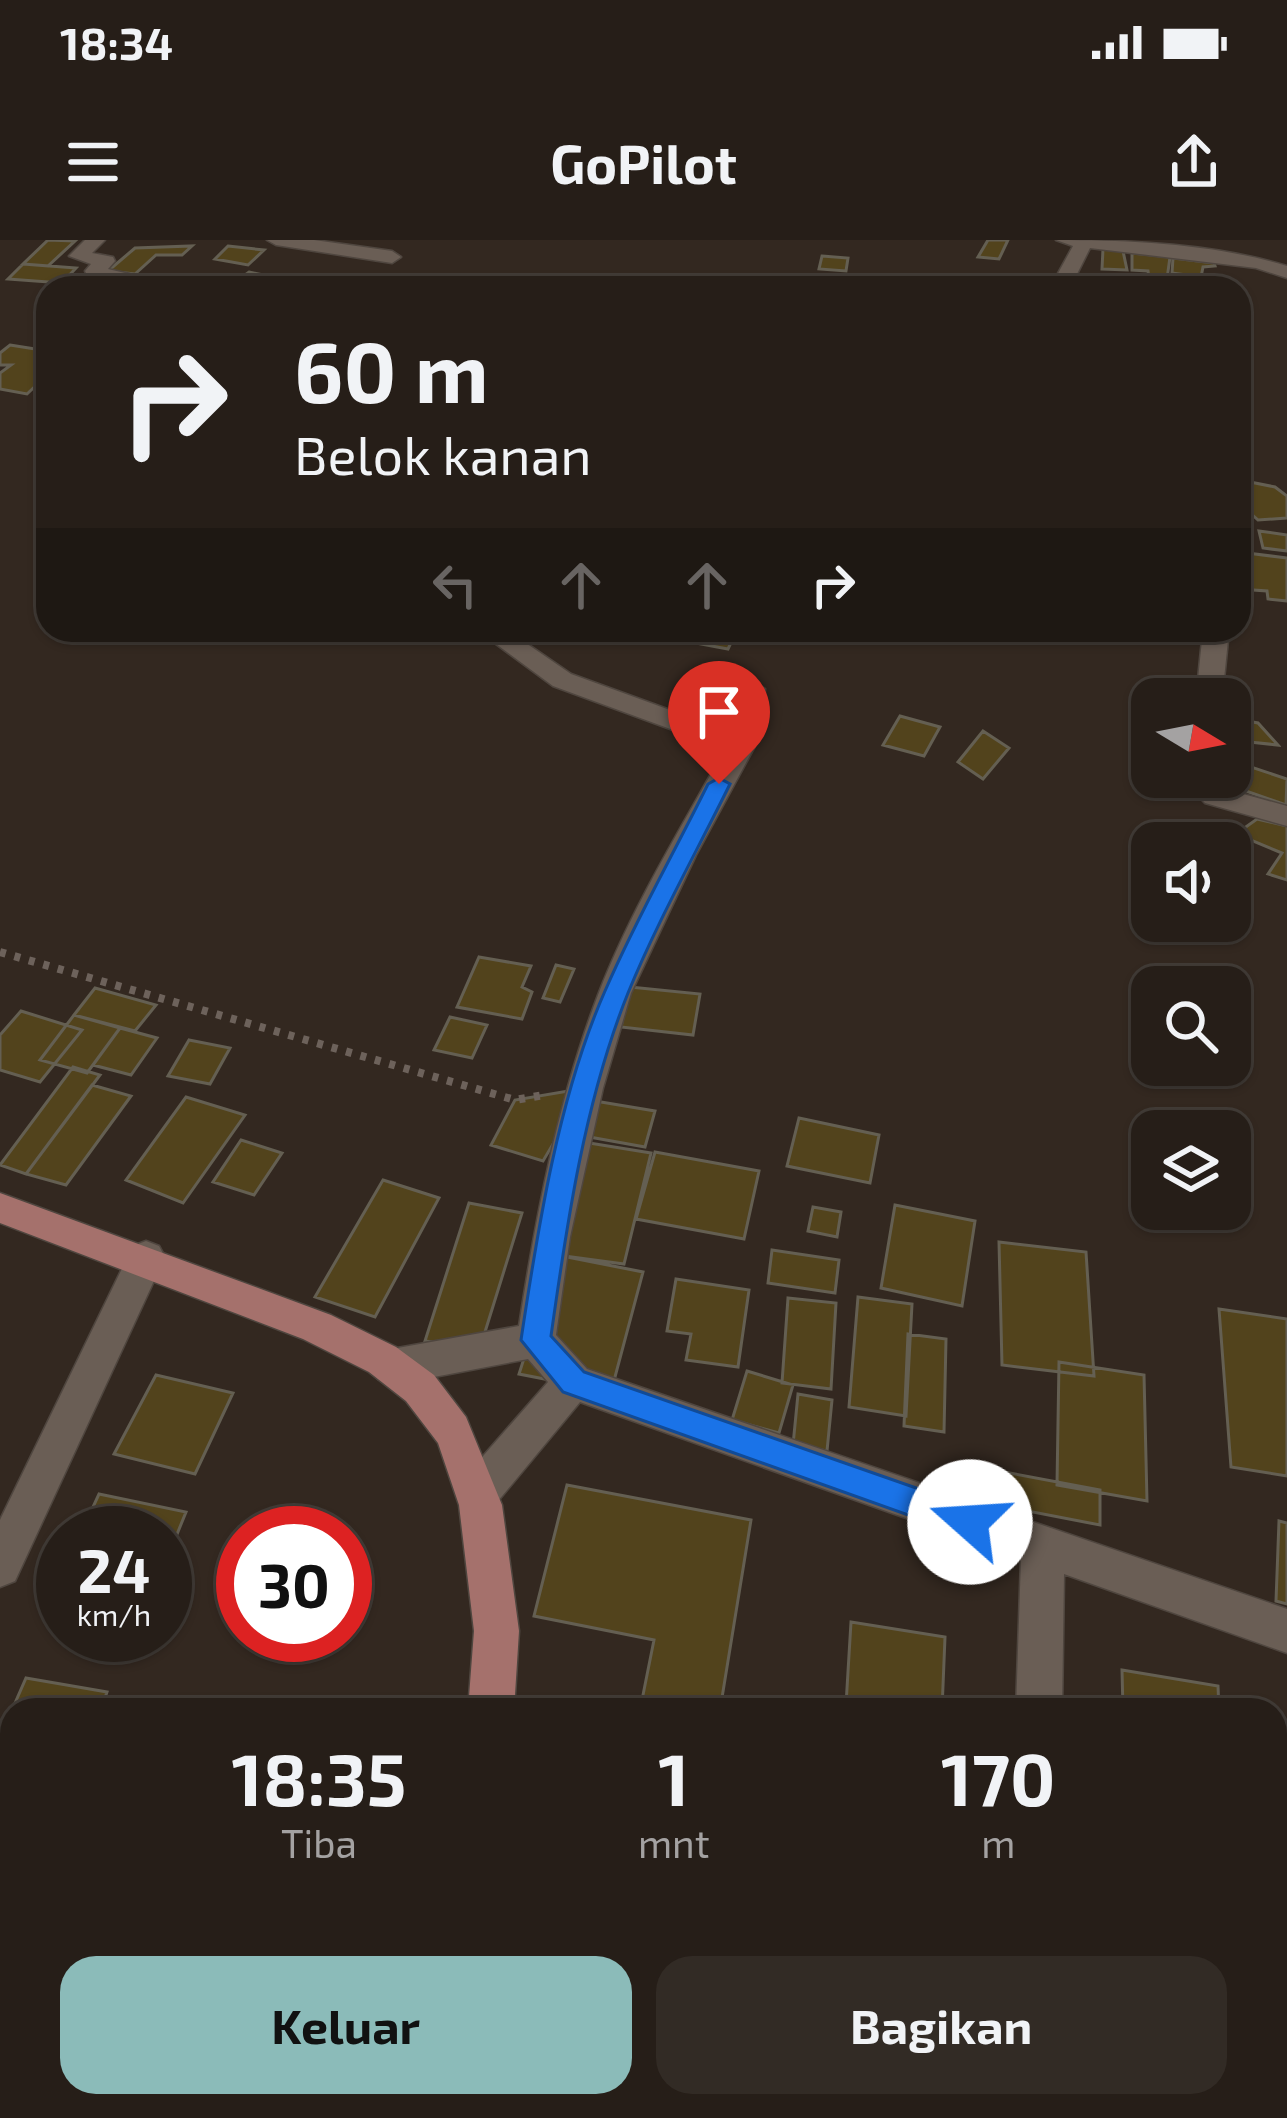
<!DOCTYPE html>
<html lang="id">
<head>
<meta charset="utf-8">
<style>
  :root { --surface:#261e18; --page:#322b25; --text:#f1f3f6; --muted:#a4a2a2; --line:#423c37; --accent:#8bbbb9 }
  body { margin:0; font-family:"Exo 2",sans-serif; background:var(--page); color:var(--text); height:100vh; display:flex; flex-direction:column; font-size:45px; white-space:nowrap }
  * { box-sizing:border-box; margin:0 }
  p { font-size:39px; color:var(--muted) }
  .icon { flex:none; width:66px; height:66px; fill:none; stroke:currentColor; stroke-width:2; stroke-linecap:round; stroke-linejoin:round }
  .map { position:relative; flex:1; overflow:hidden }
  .panel { position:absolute; left:0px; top:1458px; width:1287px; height:420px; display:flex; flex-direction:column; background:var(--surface); border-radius:36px 36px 0 0; box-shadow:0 3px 9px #0004,0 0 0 3px var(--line) }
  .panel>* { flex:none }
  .banner { position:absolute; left:36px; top:36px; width:1215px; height:366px; border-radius:36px; box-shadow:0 3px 9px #0004,0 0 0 3px var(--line); background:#261e18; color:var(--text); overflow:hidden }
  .needle { width:78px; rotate:100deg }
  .controls { position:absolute; left:1131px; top:438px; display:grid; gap:24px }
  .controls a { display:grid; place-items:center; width:120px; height:120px; border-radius:24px; background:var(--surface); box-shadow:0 3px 9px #0004,0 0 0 3px var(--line); font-size:60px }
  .speed { position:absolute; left:36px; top:1266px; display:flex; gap:24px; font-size:60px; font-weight:700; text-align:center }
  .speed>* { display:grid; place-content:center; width:156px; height:156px; border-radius:50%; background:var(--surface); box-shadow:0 3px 9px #0004,0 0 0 3px var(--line); line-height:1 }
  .speed small { font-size:30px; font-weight:400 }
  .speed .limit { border:18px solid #d22; background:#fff; color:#111 }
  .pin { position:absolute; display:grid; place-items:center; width:102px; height:102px; color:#fff; margin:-123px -51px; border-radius:50% 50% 50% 0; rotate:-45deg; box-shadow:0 0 12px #0007 }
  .pin .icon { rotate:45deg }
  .me { position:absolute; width:132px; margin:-66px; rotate:289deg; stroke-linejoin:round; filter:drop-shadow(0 0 9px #0008) }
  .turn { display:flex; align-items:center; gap:42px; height:252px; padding:0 60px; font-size:54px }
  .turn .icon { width:156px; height:156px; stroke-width:2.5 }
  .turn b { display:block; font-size:84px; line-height:102px }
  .lanes { display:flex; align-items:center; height:114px; padding:0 60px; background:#0003; justify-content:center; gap:60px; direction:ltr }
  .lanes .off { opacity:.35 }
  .eta { display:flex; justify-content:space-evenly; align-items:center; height:204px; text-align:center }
  .eta b { font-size:72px; font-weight:700; line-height:84px }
  .primary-button { display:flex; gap:24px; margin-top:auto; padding:24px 60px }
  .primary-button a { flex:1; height:138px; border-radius:36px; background:var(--accent); color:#111; font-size:48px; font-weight:700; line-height:138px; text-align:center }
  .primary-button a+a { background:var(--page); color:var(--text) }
  .status { display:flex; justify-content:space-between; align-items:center; height:84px; padding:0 60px; background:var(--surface); direction:ltr }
  .status svg { height:33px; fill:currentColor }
  header { display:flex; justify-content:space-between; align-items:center; height:156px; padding:0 60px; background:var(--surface); font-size:54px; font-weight:700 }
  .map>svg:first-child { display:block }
  .building { fill:#52431c; stroke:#645f52; stroke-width:3 }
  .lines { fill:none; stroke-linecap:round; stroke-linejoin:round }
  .minor-casing { stroke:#4f463f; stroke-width:3 }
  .major-casing { stroke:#4f463f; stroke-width:3 }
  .path { stroke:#6d625b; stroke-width:8; stroke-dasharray:6 9; stroke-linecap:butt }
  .minor { fill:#6a5e55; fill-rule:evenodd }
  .major { fill:#a5716c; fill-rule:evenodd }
  .route { fill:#1a73e8; stroke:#114b97; stroke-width:3 }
</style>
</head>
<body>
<div class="status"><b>18:34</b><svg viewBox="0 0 49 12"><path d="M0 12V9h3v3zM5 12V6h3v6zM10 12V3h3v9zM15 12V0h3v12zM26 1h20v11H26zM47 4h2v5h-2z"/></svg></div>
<header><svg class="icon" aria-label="menu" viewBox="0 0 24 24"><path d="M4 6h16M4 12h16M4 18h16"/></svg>GoPilot<svg class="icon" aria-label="share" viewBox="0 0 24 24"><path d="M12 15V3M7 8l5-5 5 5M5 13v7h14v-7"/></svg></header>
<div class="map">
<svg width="1287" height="1878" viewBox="0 0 1287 1878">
  <rect width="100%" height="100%" fill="#332820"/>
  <path class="building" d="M48,0L75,1L48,26L23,24Z
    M988,0H1008L999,19L978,17Z
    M192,6L182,15H156L135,34L108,31L135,8Z
    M228,6L264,10L248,25L215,19Z
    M1103,9L1123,11L1127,30L1102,29Z
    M1132,13L1170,17L1167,39H1149L1148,31L1132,30Z
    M822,16L848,18L846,31L819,29Z
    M1173,18L1214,23L1215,26L1203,27L1201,37L1172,33Z
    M23,24L76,28L62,43L8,39Z
    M249,32L282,39L270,47L238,40Z
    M81,36L109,42L99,48H62Z
    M857,36L903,37L902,48H850Z
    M10,105L48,111V134L27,154L0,149V133L11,125H0V113Z
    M1245,241L1275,247L1287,256V278L1258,280L1247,270L1240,250Z
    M1259,291L1287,295V311L1263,308Z
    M1239,312L1287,318V361L1268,359L1267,351L1239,349Z
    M679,390H737L728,409L674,399Z
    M900,476L940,487L924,516L883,505Z
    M1230,478L1258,483L1278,505L1230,500Z
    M983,491L1009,508L983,539L958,522Z
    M1230,520L1287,539L1286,565L1206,537H1230Z
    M1257,579L1287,586V640L1268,634L1282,613L1236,594Z
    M479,717L531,726L522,747L532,752L522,779L457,767Z
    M556,725L574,729L560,762L543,758Z
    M630,747L700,754L693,795L621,787Z
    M95,748L156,765L135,791L74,775Z
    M21,771L82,790L40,842L0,830V795Z
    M74,775L120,788L87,833L40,820Z
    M450,777L487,785L472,818L434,810Z
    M120,788L157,798L131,835L93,825Z
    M189,800L230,808L210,844L168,836Z
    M73,827L100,835L26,934L0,925Z
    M92,845L131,856L66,945L26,934Z
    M586,848L543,921L491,905L515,860Z
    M186,857L245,875L183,963L126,940Z
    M595,861L655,871L645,907L584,896Z
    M799,878L879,895L870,943L787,926Z
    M241,900L282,913L254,955L213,942Z
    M577,901L651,913L624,1024L557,1015Z
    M655,912L759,931L744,999L636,979Z
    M383,940L439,958L375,1077L315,1057Z
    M469,963L522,973L480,1108L425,1101Z
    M895,965L975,981L962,1066L881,1048Z
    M813,967L841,972L837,997L808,991Z
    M999,1002L1086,1012L1094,1136L1002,1125Z
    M772,1010L839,1020L835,1053L768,1043Z
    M557,1015L643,1032L611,1152L519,1134Z
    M676,1039L749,1050L738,1127L686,1120L691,1094L667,1091Z
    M858,1057L912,1064L906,1176L849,1167Z
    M788,1058L836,1063L831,1149L782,1143Z
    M1219,1069L1287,1079V1236L1231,1227Z
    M908,1094L946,1099L944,1192L904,1186Z
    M1059,1122L1144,1135L1147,1261L1057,1245Z
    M747,1131L793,1145L779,1193L732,1180Z
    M156,1135L233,1153L195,1234L114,1214Z
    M798,1154L832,1160L827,1211L793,1205Z
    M978,1227L1100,1250V1285L976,1261Z
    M567,1245L751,1280L720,1470L641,1465L654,1400L534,1376Z
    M99,1254L186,1272L165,1324V1293H81Z
    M1279,1281L1287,1283V1364L1276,1361Z
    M851,1382L945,1397L942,1470L846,1465Z
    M1122,1430L1218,1446L1219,1470H1123Z
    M26,1438L107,1452L101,1470H12Z
    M12,1471V1544L0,1542V1500Z
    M0,1594L12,1596V1689L0,1717Z
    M779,1866H936L935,1878H778Z"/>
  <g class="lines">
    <g class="minor-casing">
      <path id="minor" d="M85,0H105L92,13L113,17L115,21L108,29L138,36V44L87,35L85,31L91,24L69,16Z
        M267,0H314L392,11L401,17L392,23L276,5Z
        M1056,0C1131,0 1215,4 1287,26V38L1256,28L1090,8L1070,48H1050L1073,6Z
        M477,390H507L571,434L733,493L743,443L752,441L765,449L761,495L696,615L631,753L603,848L570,997L556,1095L587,1129L1287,1369V1413L1064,1334L1062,1470H1016L1021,1319L580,1162L493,1267L478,1273L463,1267L457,1253L463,1239L548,1142L528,1119L392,1145L378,1139L372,1127L378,1115L392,1109L519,1086C536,975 558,860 598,755C631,669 681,588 725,509L553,446Z
        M1203,390H1229L1222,459H1196Z
        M1180,537H1211L1225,549L1287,566V586L1205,563Z
        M146,1001L159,1006L165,1017L15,1341L0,1347V1280L133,1006Z
        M0,1820L12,1823V1866H32L12,1877L0,1874Z
        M66,1866H175L180,1878H71Z
        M1002,1866H1056L1055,1878H1001Z"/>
    </g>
    <g class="major-casing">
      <path id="major" d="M0,953L331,1075L396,1107L434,1135L466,1177L502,1265L519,1391L514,1470H468L474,1391L459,1265L438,1203L406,1161L369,1132L303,1099L0,983Z
        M368,1866H422L419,1878H365Z"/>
    </g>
    <path class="path" d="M0,712L515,860L544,855"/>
    <use href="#minor" class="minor"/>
    <use href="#major" class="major"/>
  </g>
  <path class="route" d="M719,538L730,544C696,613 657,682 628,753C585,860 567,982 551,1096L584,1132L982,1271L986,1282L982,1292L970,1297L563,1152L521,1100C538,987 559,855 605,751C635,681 674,613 708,544Z"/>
</svg>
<div class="controls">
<a><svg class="needle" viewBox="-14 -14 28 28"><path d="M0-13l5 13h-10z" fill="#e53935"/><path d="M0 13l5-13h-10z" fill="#a4a2a2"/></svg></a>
<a><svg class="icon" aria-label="sound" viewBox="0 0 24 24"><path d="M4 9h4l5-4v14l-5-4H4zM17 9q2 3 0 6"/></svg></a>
<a><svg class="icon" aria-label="search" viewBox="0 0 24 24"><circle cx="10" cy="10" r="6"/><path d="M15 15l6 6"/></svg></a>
<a><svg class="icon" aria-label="layers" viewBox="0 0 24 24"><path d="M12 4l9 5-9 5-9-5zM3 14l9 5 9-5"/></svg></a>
</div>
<div class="speed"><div>24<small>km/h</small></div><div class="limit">30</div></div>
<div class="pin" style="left:719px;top:544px;background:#d93025"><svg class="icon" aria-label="arrive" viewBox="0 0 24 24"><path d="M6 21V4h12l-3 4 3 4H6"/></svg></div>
<svg class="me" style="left:970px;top:1282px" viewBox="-20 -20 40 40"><circle r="19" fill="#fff"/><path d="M0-13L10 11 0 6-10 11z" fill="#1a73e8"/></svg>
<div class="banner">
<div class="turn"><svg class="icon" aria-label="right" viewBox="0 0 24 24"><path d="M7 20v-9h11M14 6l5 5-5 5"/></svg><div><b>60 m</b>Belok kanan</div></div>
<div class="lanes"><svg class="icon off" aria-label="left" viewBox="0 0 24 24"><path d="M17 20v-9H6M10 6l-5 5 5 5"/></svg><svg class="icon off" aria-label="ahead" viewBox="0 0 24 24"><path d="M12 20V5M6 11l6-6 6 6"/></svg><svg class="icon off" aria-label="ahead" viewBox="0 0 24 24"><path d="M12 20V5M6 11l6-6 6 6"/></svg><svg class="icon" aria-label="right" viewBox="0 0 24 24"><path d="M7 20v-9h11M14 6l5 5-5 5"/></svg></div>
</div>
<section class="panel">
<div class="eta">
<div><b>18:35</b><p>Tiba</p></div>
<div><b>1</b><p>mnt</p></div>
<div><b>170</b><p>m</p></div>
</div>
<div class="primary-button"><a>Keluar</a><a>Bagikan</a></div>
</section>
</div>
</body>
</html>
